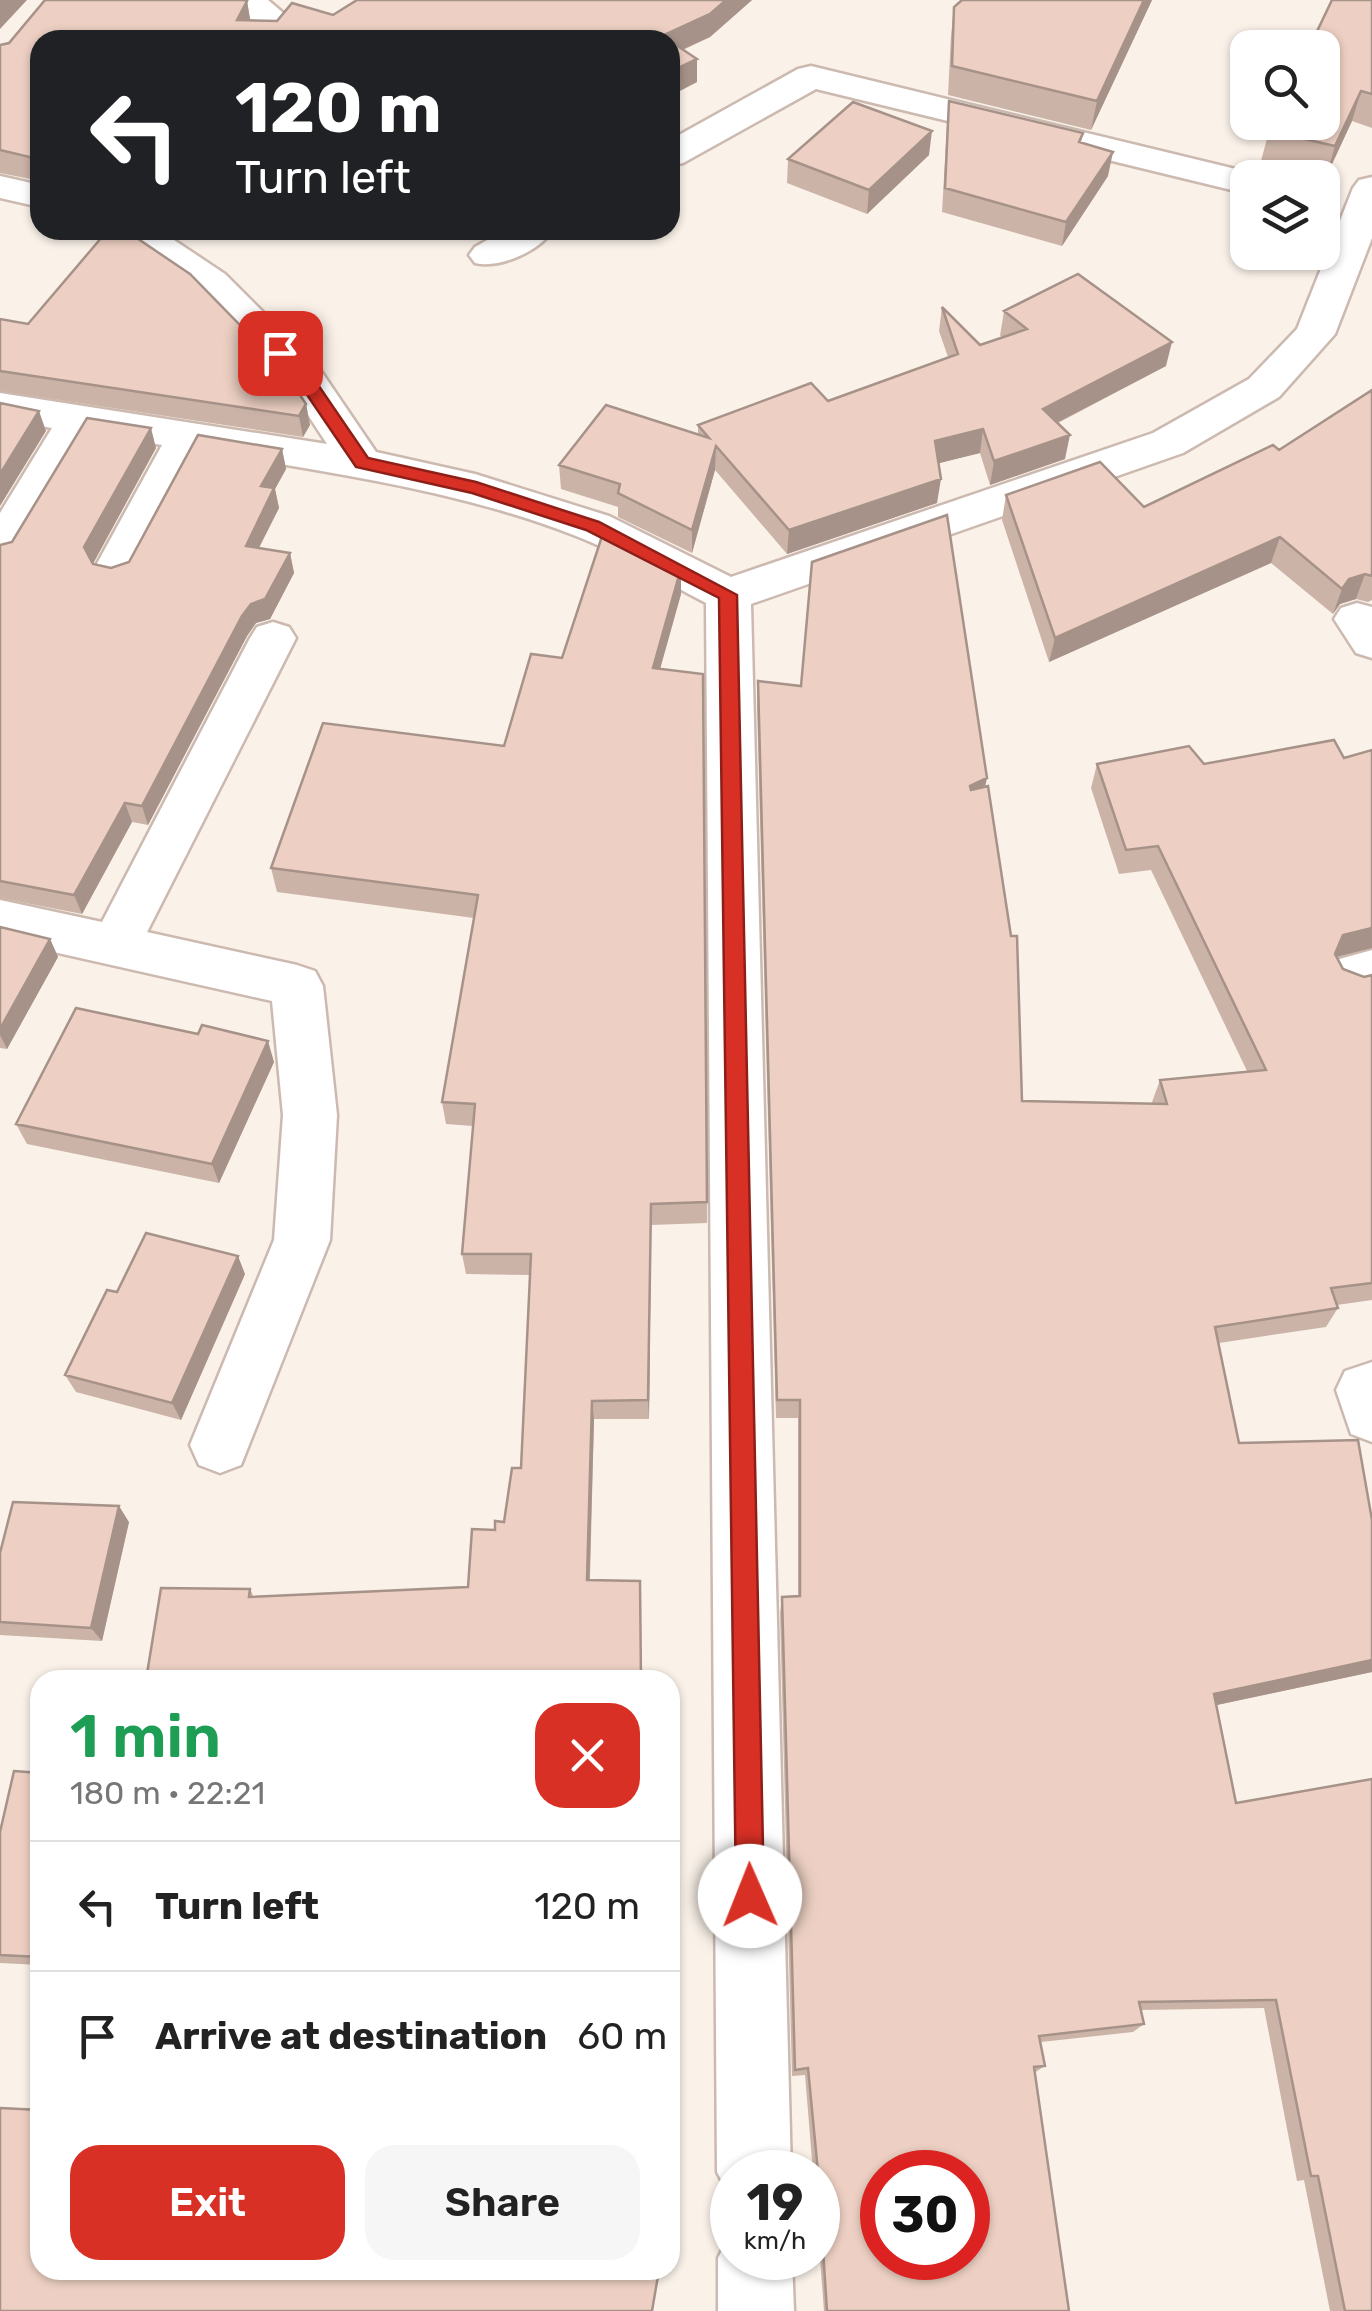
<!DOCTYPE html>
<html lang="en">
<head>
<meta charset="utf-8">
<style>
  :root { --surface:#fff; --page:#f6f6f6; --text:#222; --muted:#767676; --line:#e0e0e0; --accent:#d93025 }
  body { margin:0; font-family:Rubik,sans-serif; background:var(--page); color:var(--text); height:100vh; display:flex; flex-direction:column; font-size:38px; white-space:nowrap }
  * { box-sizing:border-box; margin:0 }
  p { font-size:32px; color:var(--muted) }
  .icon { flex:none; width:55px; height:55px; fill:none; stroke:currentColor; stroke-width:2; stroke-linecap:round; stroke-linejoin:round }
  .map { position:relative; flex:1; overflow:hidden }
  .side { position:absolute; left:30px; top:1670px; width:650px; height:610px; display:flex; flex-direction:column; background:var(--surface); border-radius:30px; box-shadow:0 2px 8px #0004 }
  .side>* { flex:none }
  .banner { position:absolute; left:30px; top:30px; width:650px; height:210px; border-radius:30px; box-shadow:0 2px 8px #0004; background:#202124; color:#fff; overflow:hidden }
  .fabs { position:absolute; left:1230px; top:30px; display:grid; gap:20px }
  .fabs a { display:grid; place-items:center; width:110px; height:110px; border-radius:20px; background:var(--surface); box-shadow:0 2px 8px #0004; font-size:50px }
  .speed { position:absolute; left:710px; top:2150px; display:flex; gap:20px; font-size:50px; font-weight:700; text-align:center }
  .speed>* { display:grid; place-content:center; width:130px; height:130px; border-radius:50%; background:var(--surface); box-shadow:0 2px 8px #0004; line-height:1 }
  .speed small { font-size:25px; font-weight:400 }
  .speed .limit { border:15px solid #d22; background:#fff; color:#111 }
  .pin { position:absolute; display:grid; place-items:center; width:85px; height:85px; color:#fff; margin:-42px; border-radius:20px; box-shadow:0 5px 15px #0006 }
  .me { position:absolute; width:110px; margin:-55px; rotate:359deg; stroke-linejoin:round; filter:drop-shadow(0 0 8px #0008) }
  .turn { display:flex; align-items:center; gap:35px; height:210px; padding:0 40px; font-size:45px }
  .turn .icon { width:130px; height:130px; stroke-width:2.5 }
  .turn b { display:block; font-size:70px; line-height:85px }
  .round { display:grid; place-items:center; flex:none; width:105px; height:105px; border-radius:30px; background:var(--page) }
  .headline { display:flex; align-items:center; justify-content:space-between; height:170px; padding:0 40px }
  h1 { font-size:60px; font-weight:600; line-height:75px; color:#1e9e55 }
  .action { display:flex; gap:20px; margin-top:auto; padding:20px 40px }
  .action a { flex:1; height:115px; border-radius:30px; background:var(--accent); color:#fff; font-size:40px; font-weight:600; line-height:115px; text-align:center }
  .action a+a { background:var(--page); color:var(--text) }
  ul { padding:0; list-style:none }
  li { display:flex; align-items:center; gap:30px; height:130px; padding:0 40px; border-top:2px solid var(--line) }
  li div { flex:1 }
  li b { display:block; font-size:38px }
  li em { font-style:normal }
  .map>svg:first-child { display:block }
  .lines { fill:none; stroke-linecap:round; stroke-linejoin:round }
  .minor-casing { stroke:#ccb9b0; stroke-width:5 }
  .minor { fill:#fff; fill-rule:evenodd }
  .wall { fill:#ccb3a8 }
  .shaded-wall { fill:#a69288 }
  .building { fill:#edd0c3; stroke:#a69288; stroke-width:2.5; fill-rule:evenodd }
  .route { fill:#d93025; stroke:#8d1f18; stroke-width:2.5 }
</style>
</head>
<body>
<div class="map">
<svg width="1372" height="2311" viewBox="0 0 1372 2311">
  <rect width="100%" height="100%" fill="#faf2e9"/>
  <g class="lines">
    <g class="minor-casing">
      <path id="minor" d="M218,0H268L294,22L281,40H244L257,23L223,7Z
        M811,66L1248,172L1263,178H1248V194L816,89L683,163L670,166V140L798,69Z
        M0,176L40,185V207L0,198Z
        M1372,177V238L1335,334L1279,397L1183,453L751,604L791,2172H732V2200L717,2172L706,603C663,581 620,553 576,536C456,489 327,472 201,451L132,580L116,584L100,580L94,569L162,445L91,434L16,560L0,564V513L52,428L0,419V393L327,444L289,386L197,292L119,238L114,230H159L225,274L319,368L376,452L475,474L609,516L731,577L1153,433L1249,379L1297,329L1353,188L1359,180Z
        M505,230H553C539,251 500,269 475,263L469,255L475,247Z
        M1357,603L1372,607V658L1356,653L1334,619L1341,608Z
        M273,622L289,627L296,638L147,932L297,965L315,971L323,986L337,1115L330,1240L241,1465L220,1473L199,1465L190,1445L274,1240L283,1115L272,1001L0,940V900L102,922L250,638L257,627Z
        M1372,950V992L1354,996L1336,990L1328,975L1336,960Z
        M1372,1362V1442L1351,1434L1336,1390L1345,1371Z
        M732,2230V2258H792L794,2311H718V2258Z"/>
    </g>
    <use href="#minor" class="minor"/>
  </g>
  <path class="wall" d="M45,0H244L247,1L250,20L277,21L292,3L333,15L357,0H752L710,37L683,50L697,59V82L670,96V40H40V181L0,173V45L9,43Z
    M962,0H1152L1091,130L948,95L951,36L954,7Z
    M1372,0V128L1352,121L1326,177L1261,161L1269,131Z
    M949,101L1083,133L1081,143L1108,176L1062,246L942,212L947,125Z
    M929,155L867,214L787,183L788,159Z
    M942,307L980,345L1003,337L1000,336L1004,311L1166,366L1058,423L1065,459L990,485L980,453L938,463L937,503L787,554L715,470L692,553L618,517V507L561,489L559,465L698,435V425L828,401L948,357L939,331Z
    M0,319L28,324L306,404L310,425L303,437L0,391Z
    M1372,390V600L1368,602L1356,599L1340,604L1333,614L1271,563L1049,662L1002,520L1006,495L1144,507L1279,450Z
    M156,448L93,564L111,568L129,562L282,449L286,469L275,489L279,508L259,548L290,553L294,573L270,619L256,623L247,636L148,825L132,822L82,914L0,898V545L12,542Z
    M681,594L660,669L707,1202V1223L651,1225L649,1419H594L590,1580L641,1597L146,1680L250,1589L254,1597L468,1587L495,1530L504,1522L521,1468L530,1275L466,1274L462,1254L473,1126L446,1124L442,1102L474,918L277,892L271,868L504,746L562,658Z
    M758,681L801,686L985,787L1022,1101L1153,1104L1152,1102L1160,1080L1247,1071L1151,870L1119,874L1091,788L1097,764L1337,957L1343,969L1364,977L1372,975V1300L1337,1305L1338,1308L1326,1327L1219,1343L1239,1443L1372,1520V1672L1216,1705L1236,1803L1372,2311H1330L1304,2180L1297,2181L1264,2008L1141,2010L1144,2024L1133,2032L1041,2042L1045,2066L1034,2073L1069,2311H824L818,2232V2172H813L805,2075L792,2076L780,1613L782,1597H798V1418H776L757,706Z
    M0,927L50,939L58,957L7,1049L0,1048Z
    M274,1062L219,1183L27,1144L16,1124Z
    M245,1274L181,1420L76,1392L65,1375L117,1292Z
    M129,1522L102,1641L0,1635V1553Z
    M40,1773V1965L0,1963V1832Z"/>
  <path class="shaded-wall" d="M0,0H27L0,29Z
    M726,0H752L710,37L670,55V40H662V36Z
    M1144,0H1152L1091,130L1097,101Z
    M247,1L251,24L237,20Z
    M697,59V82L670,96V72Z
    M1361,91L1352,121L1326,177L1335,146Z
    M932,131L929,155L867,214L869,190Z
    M1113,152L1108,176L1062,246L1066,222Z
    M1172,342L1166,366L1039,432L1043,409Z
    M306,404L310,425L303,437L299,416Z
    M39,411L46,431L0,506V474Z
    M151,428L156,448L91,567L84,547Z
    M983,429L980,453L932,465L935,441Z
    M1070,435L1065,459L990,485L994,461Z
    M716,446L715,470L692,553V530Z
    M282,449L286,469L275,489L279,508L250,565L246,546L261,486Z
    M941,479L937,503L787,554L789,530Z
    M1280,537L1271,563L1049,662L1055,638Z
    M290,553L294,573L270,619L256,623L247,636L148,825L142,806L242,616Z
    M681,568V594L653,694V668Z
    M1365,574L1356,599L1340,604L1333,614L1342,589L1349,579Z
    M987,778L982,802L966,810L970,786Z
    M125,803L132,822L82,914L74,895Z
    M1372,928V948L1333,958L1343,935Z
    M50,939L58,957L7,1049L0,1035V1029Z
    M268,1041L274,1062L219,1183L212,1164Z
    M651,1204V1225L649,1419L648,1400Z
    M238,1256L245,1274L181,1420L172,1403Z
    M592,1401L594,1419L589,1596L587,1580Z
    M119,1506L129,1522L102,1641L91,1628Z
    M1372,1660V1672L1203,1708L1214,1694Z"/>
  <path class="building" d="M45,0H244L247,1L237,20L277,21L292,3L333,15L357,0H726L710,14L662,36L668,40H40V168L37,167L34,158L0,150V45L9,43Z
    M962,0H1144L1097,101L952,66L954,7Z
    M1332,0H1372V94L1361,91L1335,146L1269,131L1273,122H1322V48H1309Z
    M670,41L697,59L670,72Z
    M949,101L1083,133L1079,142L1113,152L1066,222L945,188Z
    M853,102L932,131L869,190L788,159Z
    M108,230H125L190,274L282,368L306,404L299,416L0,371V319L28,324Z
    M1078,274L1172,342L1043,409L1070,435L994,461L983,429L935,441L941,479L789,530L716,446L692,530L618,493L620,484L559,465L606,405L709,438L698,425L811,383L828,401L958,354L942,307L980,345L1027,329L1004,311Z
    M1372,390V576L1365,574L1349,579L1342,589L1280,537L1055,638L1006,495L1100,462L1144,507L1273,445L1279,450Z
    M0,403L39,411L0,474Z
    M87,418L151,428L84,547L93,564L111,568L129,562L198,435L282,449L261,486L274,488L246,546L290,553L265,599L251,604L242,616L142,806L125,803L74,895L0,881V545L12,542Z
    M947,515L987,778L970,786L971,790L988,786L1011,936H1017L1022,1101L1167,1104L1160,1080L1266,1070L1158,846L1126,850L1097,764L1189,746L1204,764L1334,740L1344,758L1372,750V928L1343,935L1335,954L1343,969L1364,977L1372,975V1283L1331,1288L1338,1308L1215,1327L1239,1443L1358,1440L1372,1520V1660L1214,1694L1236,1803L1372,1779V2311H1345L1318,2176H1311L1276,2000L1139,2002L1144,2024L1039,2036L1045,2066L1034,2067L1069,2311H827L818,2172L808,2068L795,2070L782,1597L800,1596V1400H777L758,681L801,686L812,562ZM882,2172H968V2258H882Z
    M605,527L681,568L653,668L703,674L707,1202L651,1204L648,1400L592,1401L587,1580L640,1581L641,1680H146L161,1588L250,1589L249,1597L468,1587L472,1529L495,1530V1521L504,1522L512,1468H521L531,1254H462L475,1104L442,1102L478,895L271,868L323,723L504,746L531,654L562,658Z
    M0,927L50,939L0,1029Z
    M76,1008L198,1034L202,1025L268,1041L212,1164L16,1124Z
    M146,1233L238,1256L172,1403L65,1375L107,1290L117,1292Z
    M13,1502L119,1506L91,1628L0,1622V1553Z
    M14,1771L40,1773V1957L0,1955V1832Z
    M0,2108L40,2110V2270H659L652,2311H0Z"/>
  <path class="route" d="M280,348L310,373L368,458L476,482L599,522L737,595L764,1896L760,1906L750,1910L740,1906L736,1896L719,598L586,530L472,493L356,467L297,380L272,353Z"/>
</svg>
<div class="fabs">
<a><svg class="icon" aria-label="search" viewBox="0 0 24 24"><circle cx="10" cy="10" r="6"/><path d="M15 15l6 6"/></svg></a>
<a><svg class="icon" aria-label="layers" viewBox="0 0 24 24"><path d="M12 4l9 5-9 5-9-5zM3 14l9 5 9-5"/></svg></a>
</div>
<div class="speed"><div>19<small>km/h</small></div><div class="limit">30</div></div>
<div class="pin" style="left:280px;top:353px;background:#d93025"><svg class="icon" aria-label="arrive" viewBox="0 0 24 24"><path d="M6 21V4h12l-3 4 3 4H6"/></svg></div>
<svg class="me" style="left:750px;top:1896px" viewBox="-20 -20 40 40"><circle r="19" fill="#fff"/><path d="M0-13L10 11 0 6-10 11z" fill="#d93025"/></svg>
<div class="banner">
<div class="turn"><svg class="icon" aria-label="left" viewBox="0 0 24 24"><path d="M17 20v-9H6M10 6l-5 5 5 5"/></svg><div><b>120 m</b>Turn left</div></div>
</div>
<section class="side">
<div class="headline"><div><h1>1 min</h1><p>180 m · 22:21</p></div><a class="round" style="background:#d93025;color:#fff"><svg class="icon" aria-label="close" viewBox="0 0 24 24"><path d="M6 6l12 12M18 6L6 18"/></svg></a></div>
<ul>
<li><svg class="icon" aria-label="left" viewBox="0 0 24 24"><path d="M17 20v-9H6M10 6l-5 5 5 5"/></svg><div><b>Turn left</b></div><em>120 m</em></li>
<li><svg class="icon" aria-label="arrive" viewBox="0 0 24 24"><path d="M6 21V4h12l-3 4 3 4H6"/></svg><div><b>Arrive at destination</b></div><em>60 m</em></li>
</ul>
<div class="action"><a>Exit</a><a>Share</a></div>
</section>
</div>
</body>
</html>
